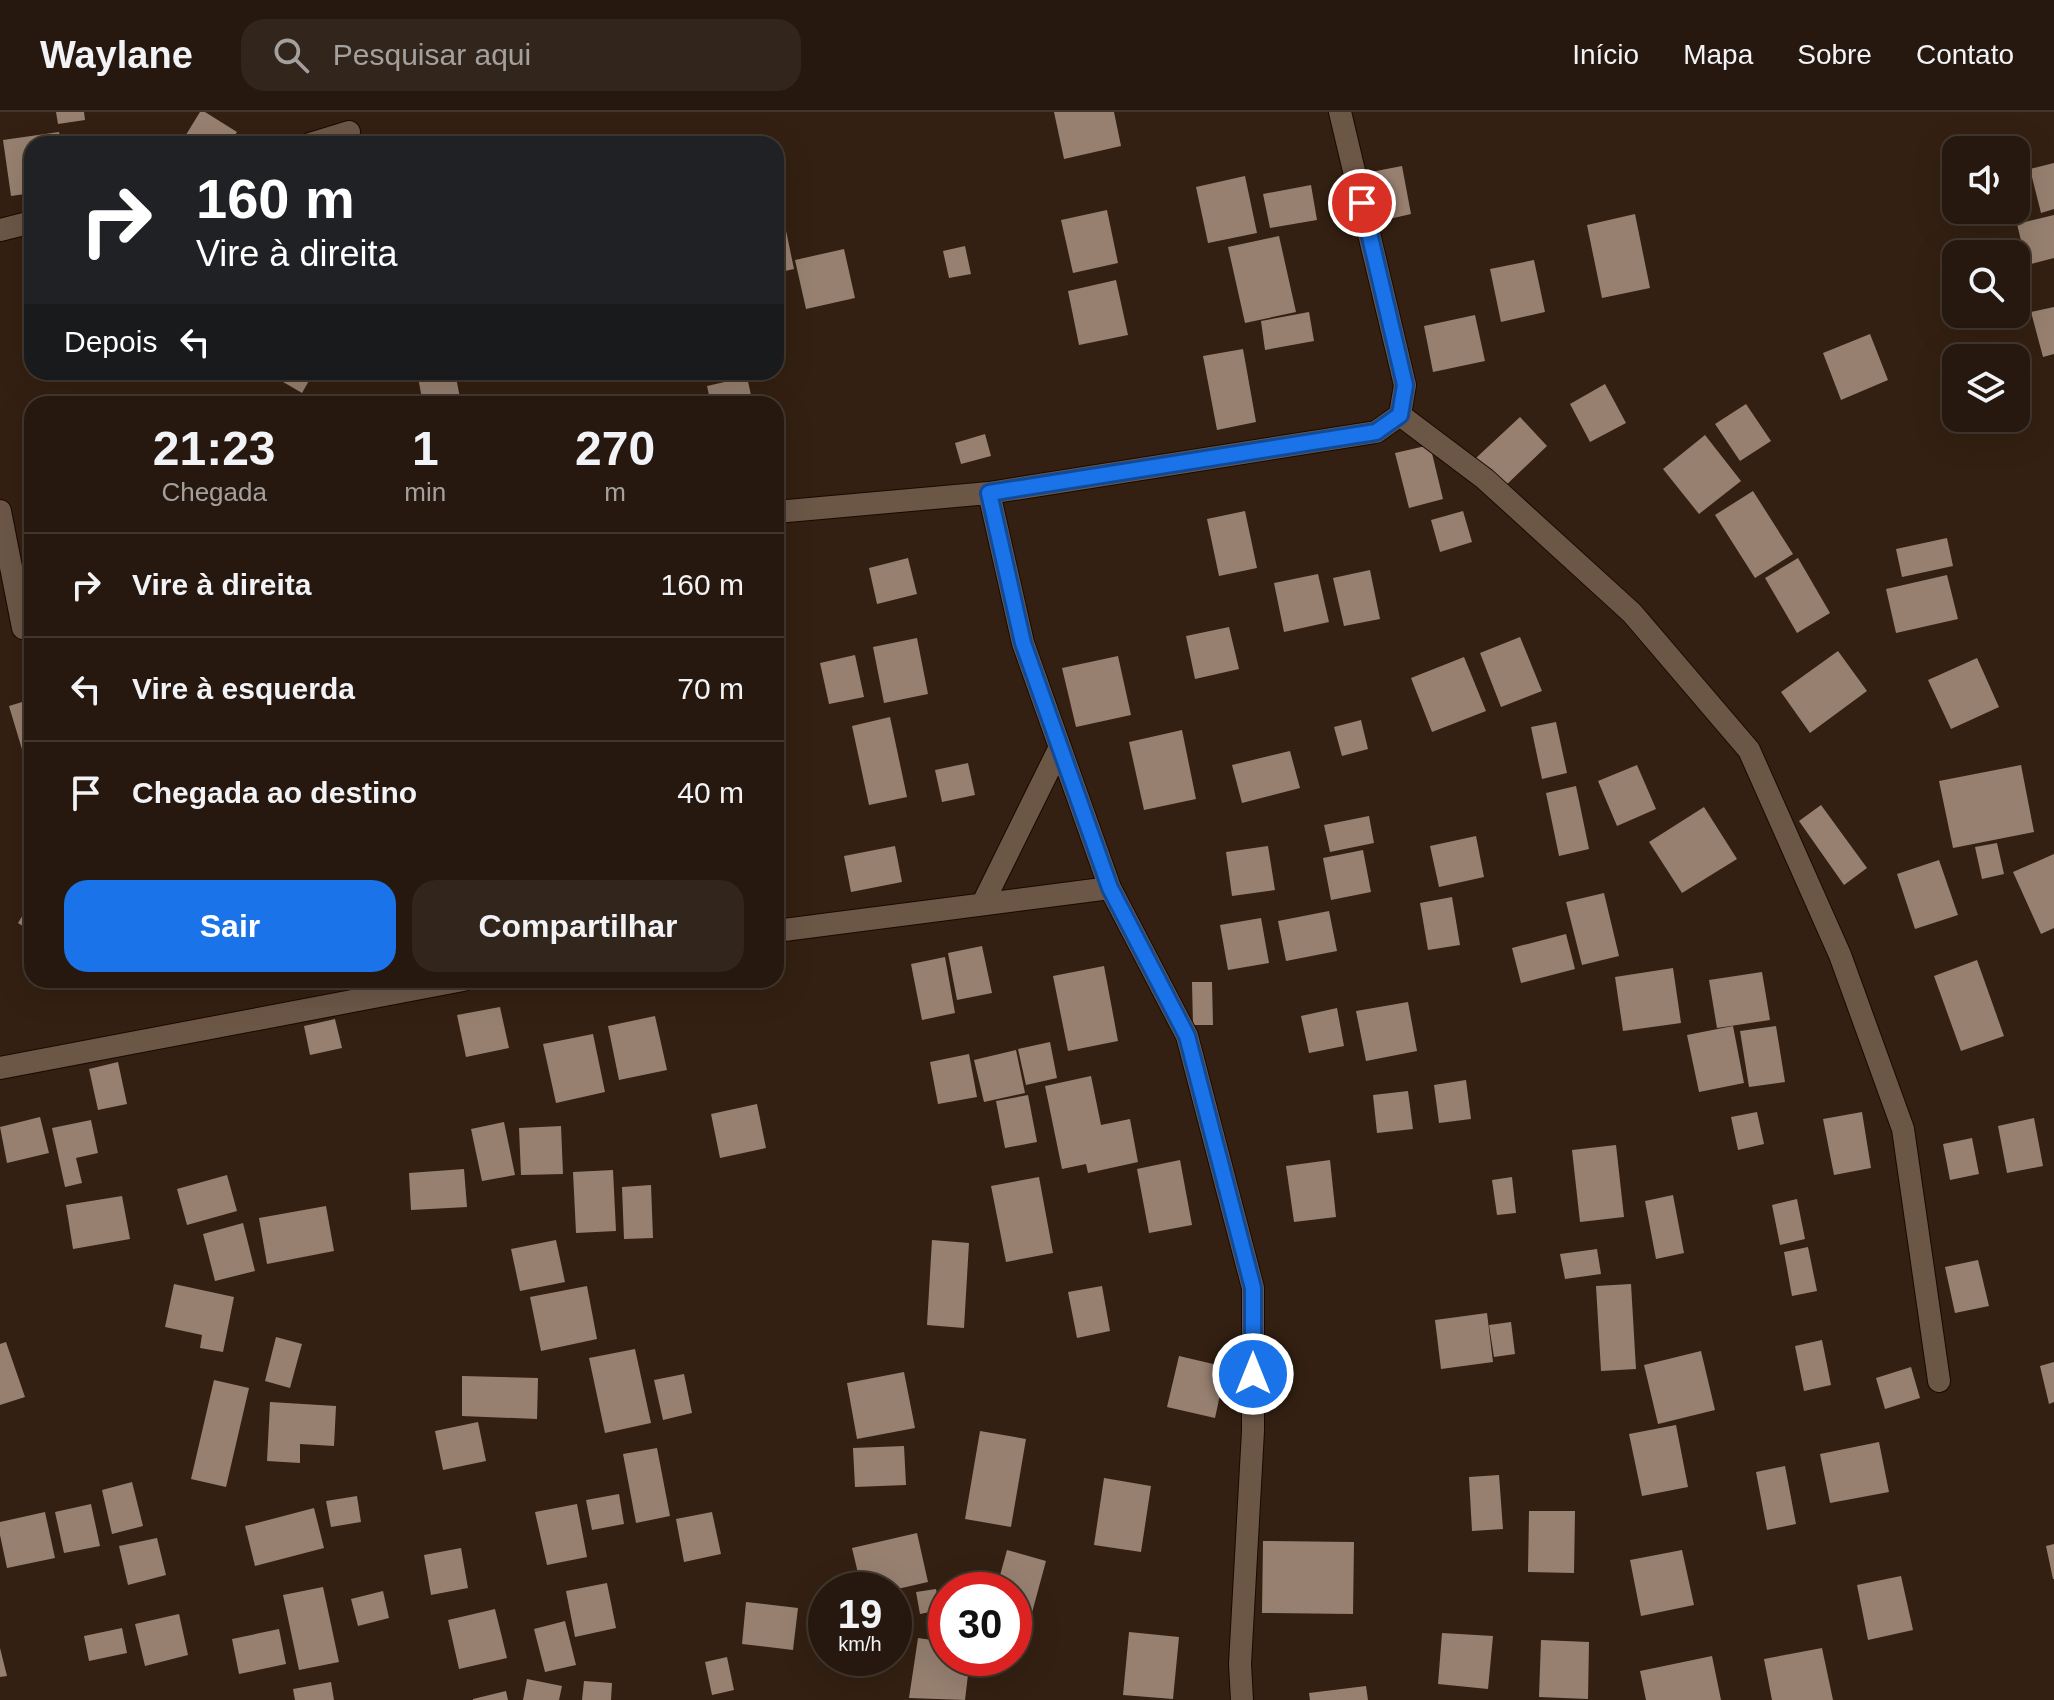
<!DOCTYPE html>
<html lang="pt">
<head>
<meta charset="utf-8">
<style>
  :root { --surface:#26180e; --page:#32251c; --text:#f1f3f6; --muted:#a4a09e; --line:#42372e; --accent:#1a73e8 }
  body { margin:0; font-family:Arial,sans-serif; background:var(--page); color:var(--text); height:100vh; display:flex; flex-direction:column; font-size:30px; white-space:nowrap }
  * { box-sizing:border-box; margin:0 }
  p { font-size:26px; color:var(--muted) }
  .icon { flex:none; width:44px; height:44px; fill:none; stroke:currentColor; stroke-width:2; stroke-linecap:round; stroke-linejoin:round }
  .map { position:relative; flex:1; overflow:hidden }
  .details { position:absolute; left:24px; top:284px; width:760px; height:592px; display:flex; flex-direction:column; background:var(--surface); border-radius:24px; box-shadow:0 8px 32px #0002,0 0 0 2px var(--line) }
  .details>* { flex:none }
  .guide { position:absolute; left:24px; top:24px; width:760px; height:244px; border-radius:24px; box-shadow:0 8px 32px #0002,0 0 0 2px var(--line); background:#202124; color:#fff; overflow:hidden }
  .buttons { position:absolute; left:1942px; top:24px; display:grid; gap:16px }
  .buttons a { display:grid; place-items:center; width:88px; height:88px; border-radius:16px; background:var(--surface); box-shadow:0 8px 32px #0002,0 0 0 2px var(--line); font-size:40px }
  .speed { position:absolute; left:808px; top:1460px; display:flex; gap:16px; font-size:40px; font-weight:700; text-align:center }
  .speed>* { display:grid; place-content:center; width:104px; height:104px; border-radius:50%; background:var(--surface); box-shadow:0 8px 32px #0002,0 0 0 2px var(--line); line-height:1 }
  .speed small { font-size:20px; font-weight:400 }
  .speed .limit { border:12px solid #d22; background:#fff; color:#111 }
  .pin { position:absolute; display:grid; place-items:center; width:68px; height:68px; color:#fff; margin:-34px; border:4px solid #fff; border-radius:50%; box-shadow:0 2px 8px #0007 }
  .me { position:absolute; width:88px; margin:-44px; rotate:0deg; stroke-linejoin:round; filter:drop-shadow(0 0 6px #0008) }
  .turn { display:flex; align-items:center; gap:28px; height:168px; padding:0 40px; font-size:36px }
  .turn .icon { width:104px; height:104px; stroke-width:2.5 }
  .turn b { display:block; font-size:56px; line-height:68px }
  .then { display:flex; align-items:center; height:76px; padding:0 40px; background:#0003; gap:16px; font-size:30px }
  .eta { display:flex; justify-content:space-evenly; align-items:center; height:136px; text-align:center }
  .eta b { font-size:48px; font-weight:700; line-height:56px }
  .button { display:flex; gap:16px; margin-top:auto; padding:16px 40px }
  .button a { flex:1; height:92px; border-radius:24px; background:var(--accent); color:#fff; font-size:32px; font-weight:700; line-height:92px; text-align:center }
  .button a+a { background:var(--page); color:var(--text) }
  ul { padding:0; list-style:none }
  li { display:flex; align-items:center; gap:24px; height:104px; padding:0 40px; border-top:2px solid var(--line) }
  li div { flex:1 }
  li b { display:block; font-size:30px }
  li em { font-style:normal }
  header { display:flex; align-items:center; gap:48px; box-sizing:border-box; height:112px; padding:0 40px; background:var(--surface); border-bottom:2px solid var(--line) }
  header strong { font-size:38px }
  nav { display:flex; gap:44px; margin-inline-start:auto; font-size:28px }
  .search { width:560px; height:72px; background:var(--page); display:flex; align-items:center; gap:20px; box-sizing:border-box; padding:0 28px; border-radius:24px; color:var(--muted); font-size:30px }
  .map>svg:first-child { display:block }
  .building { fill:#978070 }
  .lines { fill:none; stroke-linecap:round; stroke-linejoin:round }
  .minor-casing { stroke:#1a0900; stroke-width:24 }
  .minor { stroke:#6c5747; stroke-width:22 }
  .route-casing { stroke:#114b97; stroke-width:20 }
  .route { stroke:#1a73e8; stroke-width:14 }
</style>
</head>
<body>
<header>
<strong>Waylane</strong>
<div class="search"><svg class="icon" aria-label="search" viewBox="0 0 24 24"><circle cx="10" cy="10" r="6"/><path d="M15 15l6 6"/></svg>Pesquisar aqui</div>
<nav><a>Início</a><a>Mapa</a><a>Sobre</a><a>Contato</a></nav>
</header>
<div class="map">
<svg width="2054" height="1588" viewBox="0 0 2054 1588">
  <rect width="100%" height="100%" fill="#332012"/>
  <path class="building" d="M56,0H84L85,8L58,12Z
    M200,0H205L237,20L229,32H194L184,26Z
    M1054,0H1114L1121,34L1064,47Z
    M59,20L61,32H32V81L11,84L3,28Z
    M2054,51V97L2041,101L2030,57Z
    M1402,54L1411,102L1376,110L1366,61Z
    M1245,64L1257,121L1208,131L1196,75Z
    M1311,73L1317,108L1270,116L1263,82Z
    M1107,98L1118,151L1073,161L1061,108Z
    M1635,102L1650,176L1602,186L1587,113Z
    M2054,103V146L2027,153L2017,112Z
    M784,109L794,157L776,161V111Z
    M1279,124L1296,200L1245,211L1228,135Z
    M965,134L971,162L949,166L943,139Z
    M844,137L855,186L806,197L795,148Z
    M1534,148L1545,200L1501,210L1490,157Z
    M1116,168L1128,223L1079,233L1068,179Z
    M2054,195V242L2043,245L2031,200Z
    M1309,200L1314,229L1265,238L1261,209Z
    M1475,203L1485,249L1433,260L1424,214Z
    M1870,222L1888,268L1841,288L1823,241Z
    M1243,237L1256,310L1217,318L1203,244Z
    M51,260H89V267L50,264Z
    M266,260H314L302,281Z
    M417,260H455L460,286L423,292Z
    M747,265L753,292H711L707,274Z
    M1605,272L1626,311L1590,330L1570,292Z
    M263,283L284,292H259Z
    M1746,292L1771,329L1740,349L1715,312Z
    M1520,305L1547,334L1503,376L1476,346Z
    M985,322L991,344L961,352L955,331Z
    M1705,323L1741,369L1699,402L1663,357Z
    M1430,333L1443,387L1409,396L1395,341Z
    M1753,379L1793,442L1755,466L1715,403Z
    M1245,399L1257,456L1219,464L1207,407Z
    M1463,399L1472,430L1440,440L1431,408Z
    M1947,426L1953,454L1902,465L1896,437Z
    M908,446L917,482L877,492L869,456Z
    M1798,446L1830,501L1797,521L1765,466Z
    M1370,458L1380,507L1344,514L1333,466Z
    M1318,462L1329,510L1284,520L1274,471Z
    M1947,463L1958,507L1896,521L1886,477Z
    M1229,515L1239,557L1195,567L1186,524Z
    M1520,525L1542,579L1501,595L1480,541Z
    M917,526L928,582L884,591L873,535Z
    M1838,539L1867,579L1810,621L1781,580Z
    M855,543L864,585L829,592L820,551Z
    M1118,544L1131,603L1076,615L1062,556Z
    M1464,545L1486,599L1432,620L1411,566Z
    M1977,546L1999,595L1951,617L1928,568Z
    M32,587V642L24,644L9,594Z
    M890,605L907,685L869,693L852,614Z
    M1361,608L1368,637L1342,644L1334,615Z
    M1556,610L1567,661L1542,667L1531,615Z
    M1182,618L1196,687L1144,698L1129,630Z
    M1290,639L1300,676L1242,691L1232,653Z
    M968,651L975,683L942,690L935,658Z
    M1637,653L1656,697L1617,714L1598,669Z
    M2021,653L2034,720L1953,736L1939,669Z
    M1576,674L1589,737L1559,744L1546,681Z
    M1821,693L1867,756L1844,773L1799,709Z
    M1704,695L1737,747L1682,781L1649,730Z
    M1369,704L1374,731L1330,740L1324,713Z
    M1476,724L1484,765L1439,775L1430,734Z
    M1997,731L2004,762L1982,767L1975,735Z
    M895,734L902,770L851,780L844,744Z
    M1268,734L1275,778L1232,784L1226,740Z
    M1363,738L1371,780L1331,788L1323,746Z
    M2054,742V816L2041,822L2013,760Z
    M1939,748L1958,803L1915,817L1897,762Z
    M1604,781L1619,844L1582,853L1566,790Z
    M1452,785L1460,833L1428,838L1420,791Z
    M32,788V820L18,811Z
    M1329,799L1337,839L1286,849L1278,809Z
    M1261,806L1269,851L1228,858L1220,813Z
    M1566,822L1575,857L1521,871L1512,836Z
    M982,834L992,881L957,888L948,841Z
    M945,845L955,901L922,908L911,852Z
    M1977,848L2004,924L1961,939L1934,864Z
    M1104,854L1118,929L1068,939L1053,864Z
    M1673,856L1681,911L1623,919L1615,865Z
    M1762,860L1770,908L1717,916L1709,868Z
    M1192,870H1212L1213,913H1193Z
    M1408,890L1417,939L1366,949L1356,899Z
    M500,895L509,936L466,945L457,903Z
    M1337,896L1344,934L1309,941L1301,904Z
    M655,904L667,958L619,968L608,914Z
    M335,907L342,936L310,943L304,914Z
    M1733,914L1744,971L1699,980L1687,923Z
    M1776,914L1785,970L1749,975L1740,919Z
    M593,922L605,980L556,991L543,932Z
    M1050,930L1057,966L1026,973L1018,937Z
    M1016,938L1025,981L984,990L974,948Z
    M969,942L977,985L938,992L930,950Z
    M118,950L127,992L98,998L89,957Z
    M1091,964L1101,1013L1130,1007L1138,1050L1088,1061L1086,1052L1062,1057L1045,974Z
    M1466,968L1471,1007L1439,1011L1434,973Z
    M1408,979L1413,1017L1377,1021L1373,983Z
    M1028,983L1037,1030L1005,1036L996,989Z
    M757,992L766,1036L720,1046L711,1002Z
    M1757,1000L1764,1032L1738,1038L1731,1005Z
    M1862,1000L1871,1056L1834,1063L1823,1007Z
    M40,1005L49,1041L7,1051L0,1015Z
    M2034,1006L2043,1054L2007,1061L1998,1014Z
    M91,1008L98,1041L76,1046L82,1071L65,1075L52,1016Z
    M504,1010L515,1063L482,1069L471,1017Z
    M561,1014L563,1062L521,1063L519,1016Z
    M1972,1026L1979,1062L1950,1068L1943,1032Z
    M1616,1033L1624,1105L1580,1110L1572,1038Z
    M1180,1048L1192,1113L1149,1121L1137,1057Z
    M1330,1048L1336,1105L1294,1110L1286,1054Z
    M464,1057L467,1095L411,1098L409,1061Z
    M613,1058L616,1119L576,1121L573,1060Z
    M227,1063L237,1099L187,1113L177,1077Z
    M1039,1065L1053,1141L1006,1150L991,1074Z
    M1512,1065L1516,1101L1497,1103L1492,1068Z
    M651,1073L653,1126L624,1127L622,1075Z
    M1673,1083L1684,1141L1656,1147L1645,1089Z
    M122,1084L130,1127L73,1137L66,1093Z
    M1797,1087L1805,1127L1780,1133L1772,1093Z
    M326,1094L334,1139L267,1152L259,1106Z
    M243,1111L255,1159L215,1169L203,1122Z
    M556,1128L565,1170L520,1179L511,1137Z
    M932,1128L969,1131L964,1216L927,1213Z
    M1808,1135L1817,1179L1792,1184L1784,1140Z
    M1597,1137L1601,1162L1565,1167L1560,1142Z
    M1978,1148L1989,1194L1955,1201L1945,1155Z
    M174,1172L234,1185L223,1240L200,1236L202,1223L165,1215Z
    M1631,1172L1636,1257L1601,1259L1596,1174Z
    M587,1174L597,1227L541,1239L530,1185Z
    M1102,1174L1110,1219L1077,1226L1068,1180Z
    M1487,1201L1493,1250L1441,1257L1435,1208Z
    M1511,1210L1515,1242L1494,1245L1489,1213Z
    M276,1225L302,1232L290,1276L265,1269Z
    M1822,1228L1831,1273L1804,1279L1795,1234Z
    M6,1230L25,1285L0,1293V1232Z
    M635,1237L651,1311L605,1321L589,1246Z
    M1701,1239L1715,1298L1658,1312L1644,1253Z
    M1179,1244L1226,1255L1215,1306L1167,1295Z
    M2054,1250V1290L2049,1292L2040,1254Z
    M1911,1255L1920,1286L1885,1297L1876,1266Z
    M904,1260L915,1316L857,1327L847,1271Z
    M684,1262L692,1301L663,1308L654,1268Z
    M462,1264L538,1266L537,1307L462,1304Z
    M214,1268L249,1276L226,1375L191,1367Z
    M270,1290L336,1294L334,1334L300,1332V1351L267,1349Z
    M478,1310L486,1349L443,1358L435,1319Z
    M1676,1313L1688,1375L1642,1384L1629,1322Z
    M980,1319L1026,1327L1011,1415L965,1407Z
    M1879,1330L1889,1380L1830,1391L1820,1342Z
    M904,1334L906,1373L855,1375L853,1336Z
    M657,1336L670,1404L636,1411L623,1342Z
    M1785,1354L1796,1412L1767,1418L1756,1360Z
    M1499,1363L1503,1417L1472,1419L1469,1365Z
    M1104,1366L1151,1374L1141,1440L1094,1433Z
    M132,1370L143,1414L112,1422L102,1378Z
    M619,1382L624,1412L592,1418L586,1388Z
    M357,1384L361,1410L331,1415L326,1389Z
    M91,1392L100,1434L64,1441L55,1400Z
    M577,1392L587,1445L547,1453L535,1400Z
    M314,1396L324,1436L255,1454L245,1414Z
    M1529,1399H1575L1574,1461L1528,1460Z
    M45,1400L55,1446L7,1456L0,1423V1410Z
    M712,1400L721,1442L684,1450L676,1407Z
    M917,1421L928,1470L893,1478H862L852,1436Z
    M157,1426L166,1463L128,1473L119,1434Z
    M1263,1429L1354,1430L1353,1502L1262,1501Z
    M2054,1432V1467H2053L2046,1434Z
    M461,1436L468,1476L431,1483L424,1443Z
    M1007,1438L1046,1449L1030,1508L1014,1503V1478H996Z
    M1682,1438L1694,1493L1641,1504L1630,1448Z
    M1901,1464L1913,1518L1868,1528L1857,1473Z
    M607,1471L616,1516L575,1525L566,1479Z
    M323,1475L339,1550L299,1558L283,1483Z
    M936,1477L940,1498L920,1502L916,1480Z
    M383,1479L389,1506L358,1514L351,1487Z
    M746,1490L798,1496L793,1538L742,1532Z
    M495,1497L507,1546L459,1557L448,1508Z
    M179,1502L188,1543L145,1554L135,1512Z
    M565,1509L576,1553L545,1560L534,1517Z
    M122,1516L127,1541L89,1549L84,1524Z
    M279,1517L286,1552L239,1562L232,1527Z
    M1129,1520L1179,1525L1173,1587L1123,1583Z
    M1442,1521L1493,1524L1488,1577L1438,1572Z
    M918,1526L946,1530V1546H970L965,1588L909,1586Z
    M1541,1528L1589,1530L1588,1587L1539,1585Z
    M0,1536L7,1564L0,1565Z
    M1822,1536L1833,1588H1772L1764,1547Z
    M1712,1544L1721,1588H1646L1640,1559Z
    M727,1545L734,1578L712,1583L705,1550Z
    M527,1567L562,1574L559,1588H523Z
    M584,1569L612,1571L611,1588H582Z
    M331,1570L334,1588H295L293,1577Z
    M1366,1574L1368,1588H1310L1309,1581Z
    M506,1579L508,1588H473V1587Z"/>
  <g class="lines">
    <g class="minor-casing">
      <path id="minor" d="M310,32L349,20
        M0,118L32,110
        M1400,303L1485,367L1632,501L1749,638L1840,843L1903,1017L1939,1269
        M989,381L1023,531L1110,776L1187,924L1253,1176V1319L1240,1552L1242,1588
        M0,399L23,516
        M776,400L989,381L1376,320L1400,303L1405,273L1340,0
        M983,791L1060,635
        M776,819L1110,776
        M0,956L463,868"/>
    </g>
    <use href="#minor" class="minor"/>
  </g>
  <g class="lines">
    <g class="route-casing">
      <path id="route" d="M1253,1262V1176L1187,924L1110,776L1023,531L989,381L1376,320L1400,303L1405,273L1362,91"/>
    </g>
    <use href="#route" class="route"/>
  </g>
</svg>
<div class="buttons">
<a><svg class="icon" aria-label="sound" viewBox="0 0 24 24"><path d="M4 9h4l5-4v14l-5-4H4zM17 9q2 3 0 6"/></svg></a>
<a><svg class="icon" aria-label="search" viewBox="0 0 24 24"><circle cx="10" cy="10" r="6"/><path d="M15 15l6 6"/></svg></a>
<a><svg class="icon" aria-label="layers" viewBox="0 0 24 24"><path d="M12 4l9 5-9 5-9-5zM3 14l9 5 9-5"/></svg></a>
</div>
<div class="speed"><div>19<small>km/h</small></div><div class="limit">30</div></div>
<div class="pin" style="left:1362px;top:91px;background:#d93025"><svg class="icon" aria-label="arrive" viewBox="0 0 24 24"><path d="M6 21V4h12l-3 4 3 4H6"/></svg></div>
<svg class="me" style="left:1253px;top:1262px" viewBox="-20 -20 40 40"><circle r="17" fill="#1a73e8" stroke="#fff" stroke-width="3"/><path d="M0-11L8 9 0 5-8 9z" fill="#fff"/></svg>
<div class="guide">
<div class="turn"><svg class="icon" aria-label="right" viewBox="0 0 24 24"><path d="M7 20v-9h11M14 6l5 5-5 5"/></svg><div><b>160 m</b>Vire à direita</div></div>
<div class="then">Depois<svg class="icon" aria-label="left" viewBox="0 0 24 24"><path d="M17 20v-9H6M10 6l-5 5 5 5"/></svg></div>
</div>
<section class="details">
<div class="eta">
<div><b>21:23</b><p>Chegada</p></div>
<div><b>1</b><p>min</p></div>
<div><b>270</b><p>m</p></div>
</div>
<ul>
<li><svg class="icon" aria-label="right" viewBox="0 0 24 24"><path d="M7 20v-9h11M14 6l5 5-5 5"/></svg><div><b>Vire à direita</b></div><em>160 m</em></li>
<li><svg class="icon" aria-label="left" viewBox="0 0 24 24"><path d="M17 20v-9H6M10 6l-5 5 5 5"/></svg><div><b>Vire à esquerda</b></div><em>70 m</em></li>
<li><svg class="icon" aria-label="arrive" viewBox="0 0 24 24"><path d="M6 21V4h12l-3 4 3 4H6"/></svg><div><b>Chegada ao destino</b></div><em>40 m</em></li>
</ul>
<div class="button"><a>Sair</a><a>Compartilhar</a></div>
</section>
</div>
</body>
</html>
